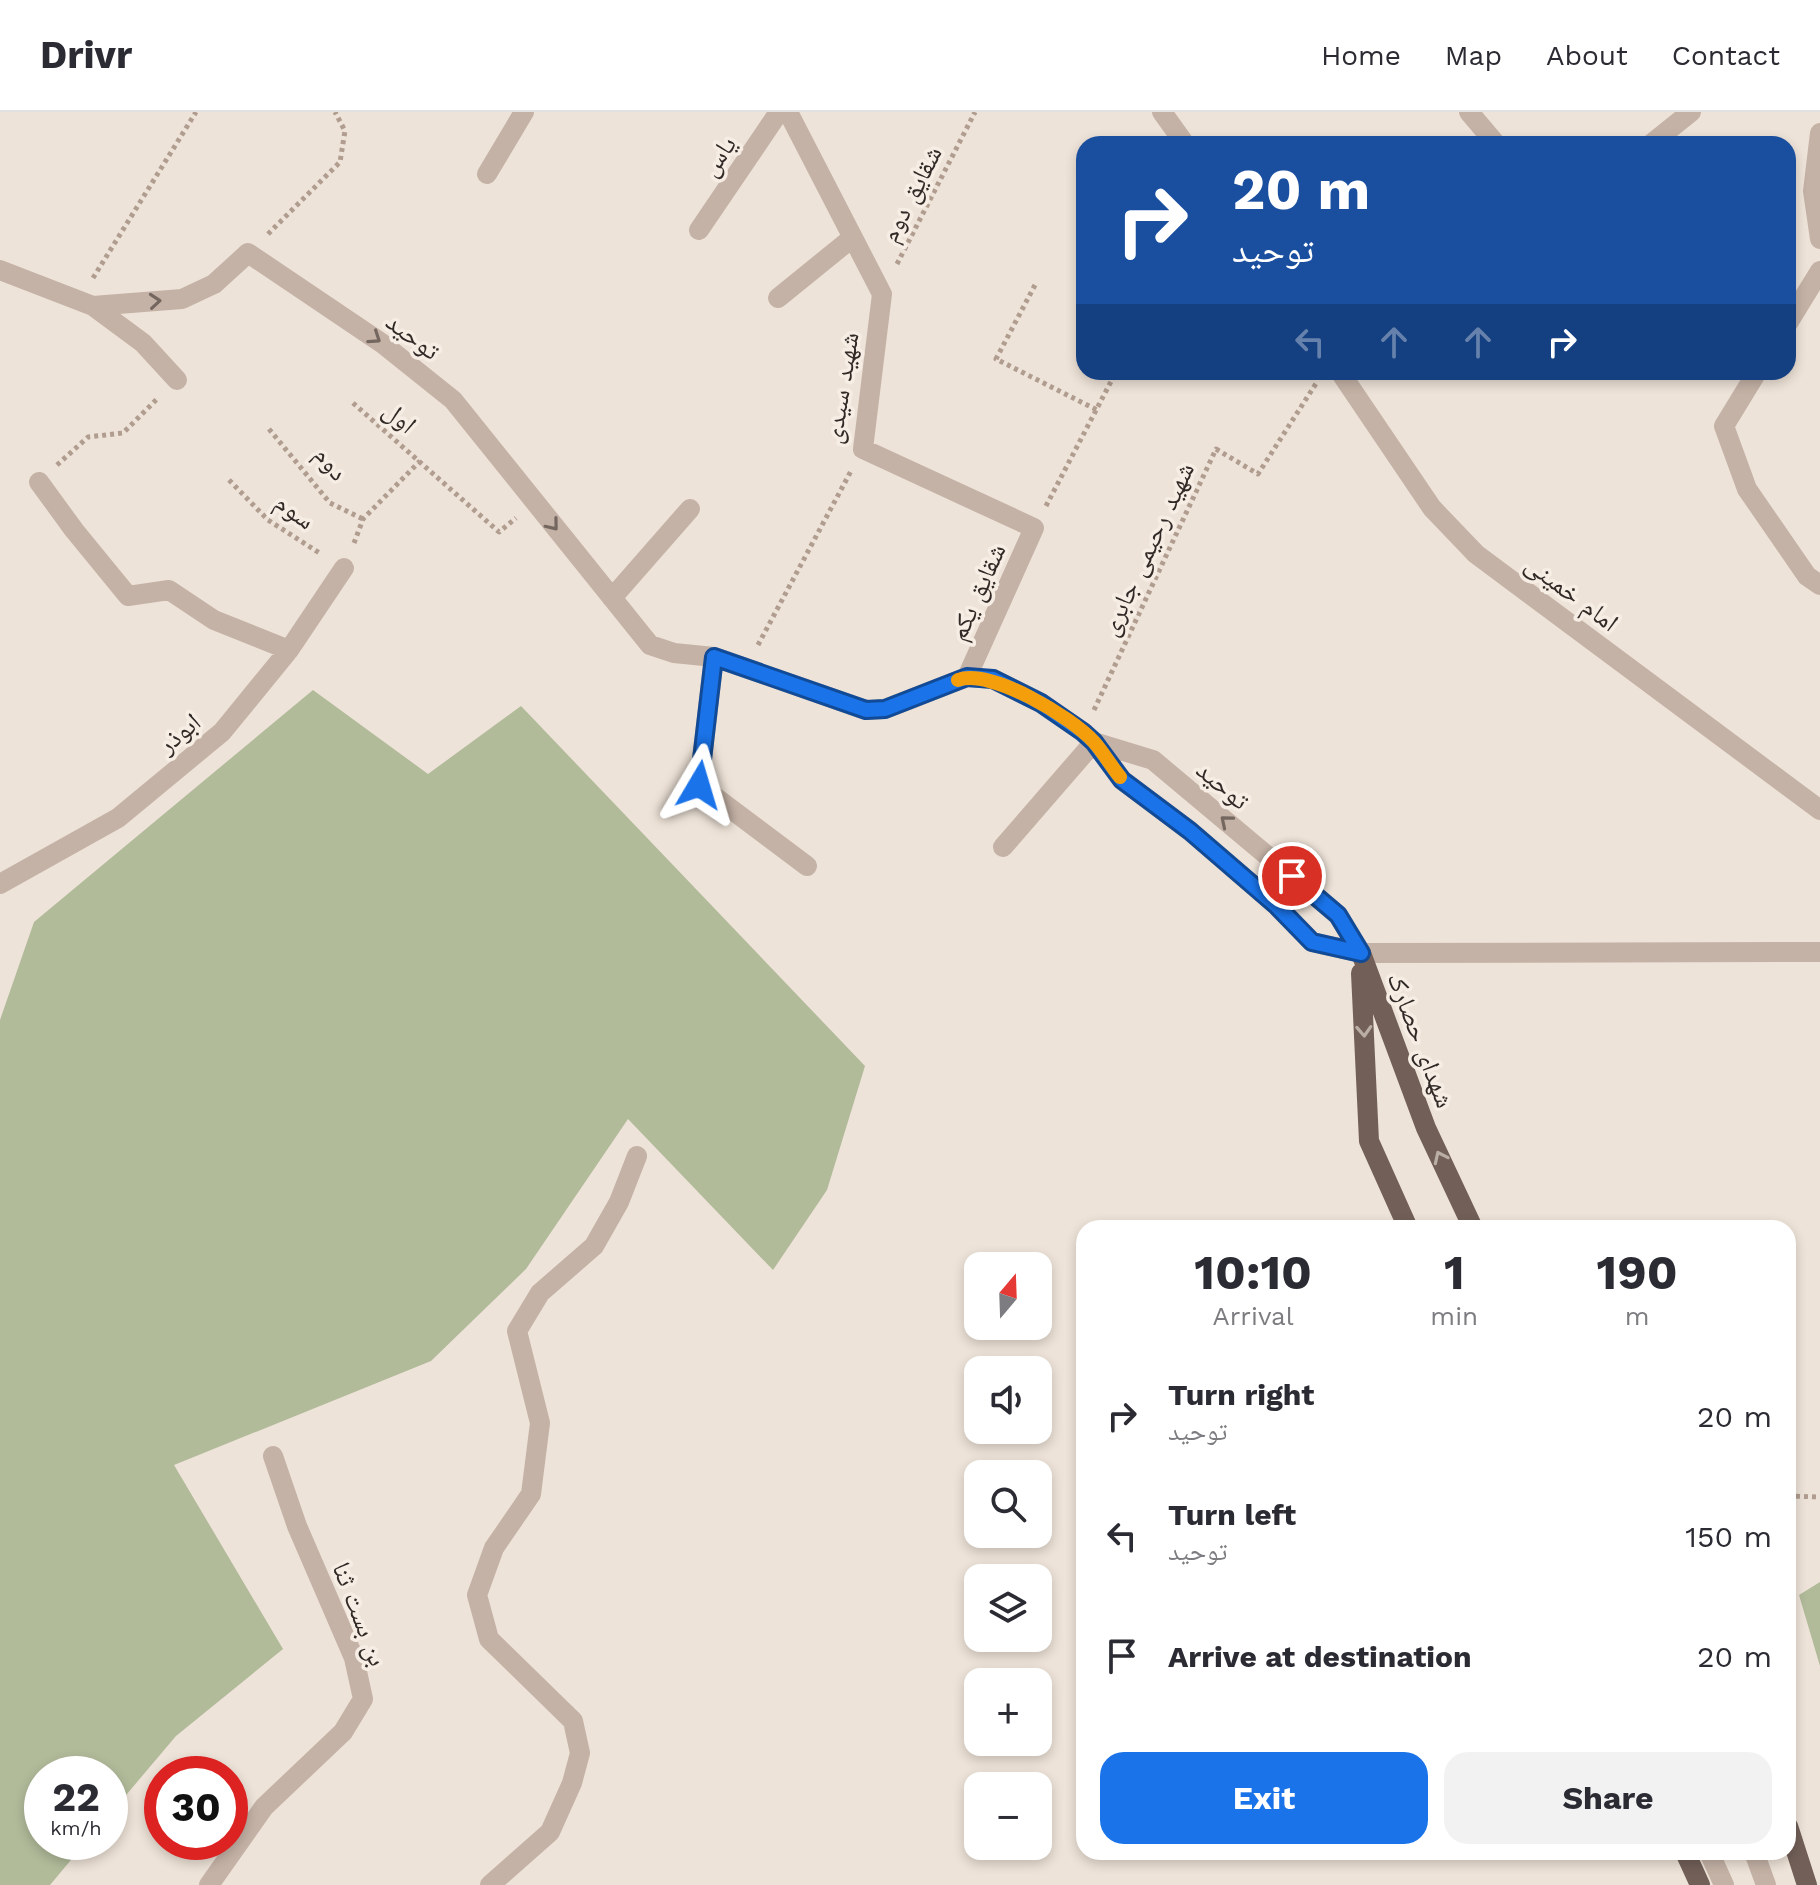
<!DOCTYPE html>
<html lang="en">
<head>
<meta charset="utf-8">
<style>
  :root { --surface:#fff; --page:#f2f2f3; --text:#2b2b33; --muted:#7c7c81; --line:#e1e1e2; --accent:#1a73e8 }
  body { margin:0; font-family:"Work Sans","Noto Naskh Arabic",sans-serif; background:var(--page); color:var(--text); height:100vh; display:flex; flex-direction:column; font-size:30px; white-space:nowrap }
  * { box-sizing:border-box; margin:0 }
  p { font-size:26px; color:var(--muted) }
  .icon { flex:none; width:44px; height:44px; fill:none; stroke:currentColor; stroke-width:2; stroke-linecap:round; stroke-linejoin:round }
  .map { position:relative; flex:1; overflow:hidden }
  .sheet { position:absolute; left:1076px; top:1108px; width:720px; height:640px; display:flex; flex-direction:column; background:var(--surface); border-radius:24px; box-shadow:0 4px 12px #0003 }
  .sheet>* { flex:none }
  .hud { position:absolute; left:1076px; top:24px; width:720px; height:244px; border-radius:24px; box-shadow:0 4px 12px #0003; background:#1a4fa0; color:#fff; overflow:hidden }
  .needle { width:52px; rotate:19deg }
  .fabs { position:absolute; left:964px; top:1140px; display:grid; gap:16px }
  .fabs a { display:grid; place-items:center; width:88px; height:88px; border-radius:16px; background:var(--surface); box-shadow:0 4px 12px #0003; font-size:40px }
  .speed { position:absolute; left:24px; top:1644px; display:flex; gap:16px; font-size:40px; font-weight:700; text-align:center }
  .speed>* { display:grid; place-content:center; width:104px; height:104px; border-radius:50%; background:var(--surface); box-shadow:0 4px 12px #0003; line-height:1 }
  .speed small { font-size:20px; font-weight:400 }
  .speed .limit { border:12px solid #d22; background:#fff; color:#111 }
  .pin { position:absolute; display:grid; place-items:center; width:68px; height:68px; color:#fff; margin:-34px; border:4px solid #fff; border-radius:50%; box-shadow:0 2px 8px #0007 }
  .me { position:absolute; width:88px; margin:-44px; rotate:7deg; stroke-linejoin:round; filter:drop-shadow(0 0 6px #0008) }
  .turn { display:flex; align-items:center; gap:28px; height:168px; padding:0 24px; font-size:36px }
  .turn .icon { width:104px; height:104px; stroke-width:2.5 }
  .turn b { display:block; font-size:56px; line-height:68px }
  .lanes { display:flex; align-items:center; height:76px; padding:0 24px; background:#0003; justify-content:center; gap:40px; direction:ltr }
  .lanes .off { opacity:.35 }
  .eta { display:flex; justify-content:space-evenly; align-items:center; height:136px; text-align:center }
  .eta b { font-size:48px; font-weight:700; line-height:56px }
  .button { display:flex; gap:16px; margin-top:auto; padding:16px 24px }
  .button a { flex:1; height:92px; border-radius:24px; background:var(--accent); color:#fff; font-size:32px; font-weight:700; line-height:92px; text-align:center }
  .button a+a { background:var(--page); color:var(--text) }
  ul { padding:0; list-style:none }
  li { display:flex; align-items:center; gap:24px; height:120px; padding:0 24px }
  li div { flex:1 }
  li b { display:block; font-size:30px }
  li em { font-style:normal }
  header { display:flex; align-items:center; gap:48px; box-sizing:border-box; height:112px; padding:0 40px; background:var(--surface); border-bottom:2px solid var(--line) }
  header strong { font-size:38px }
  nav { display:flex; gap:44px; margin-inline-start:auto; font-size:28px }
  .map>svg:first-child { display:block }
  .green { fill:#b1bb9a }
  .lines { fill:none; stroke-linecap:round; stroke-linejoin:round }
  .path { stroke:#b09d90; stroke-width:5; stroke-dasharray:4 4; stroke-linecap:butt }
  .minor { stroke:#c5b2a6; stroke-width:20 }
  .major { stroke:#726058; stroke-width:20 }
  .oneway { stroke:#746760 }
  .oneway2 { stroke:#bbaea5 }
  .route-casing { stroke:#114b97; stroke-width:20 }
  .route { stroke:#1a73e8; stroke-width:14 }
  .slow { stroke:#f59e0b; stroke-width:14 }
  .labels { text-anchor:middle; stroke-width:7; stroke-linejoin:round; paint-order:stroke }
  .street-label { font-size:26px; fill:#312926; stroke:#f6ede4 }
</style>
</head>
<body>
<header>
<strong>Drivr</strong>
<nav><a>Home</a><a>Map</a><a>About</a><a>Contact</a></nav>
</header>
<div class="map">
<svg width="1820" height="1773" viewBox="0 0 1820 1773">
  <rect width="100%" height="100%" fill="#eee3d8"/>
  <path class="green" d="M313,578L428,662L521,594L865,954L827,1078L773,1158L628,1007L526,1157L431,1249L174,1353L283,1537L176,1624L110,1702V1662H42V1730H86L50,1773H0V908L34,810Z
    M1820,1470V1554L1799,1483Z"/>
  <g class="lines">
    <path class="path" d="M268,122L340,50L345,19L335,0
      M897,152L975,0
      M93,166L196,0
      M1035,173L996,247L1097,298
      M353,291L499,420L516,406
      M269,317L330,391L363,407
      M57,353L88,325L123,321L158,286
      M229,368L268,408L321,442
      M1046,394L1116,260
      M354,431L363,407L420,349
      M758,533L851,359
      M1094,598L1216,337L1258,362L1317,270
      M1788,1384L1820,1385"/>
    <path class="minor" d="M788,0L882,182L863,337L1034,416L967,565
      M1162,0L1185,32
      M1469,0L1496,32
      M1820,21L1813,79L1820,127
      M1651,32L1691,0
      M487,62L524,0
      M699,118L779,0
      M0,158L93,194L182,187L214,172L248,141L383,232L453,288L650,533L674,541L714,545L866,598L885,597L967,565L993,567L1041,591L1083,620L1094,630L1122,668L1190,719L1277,794L1312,830L1361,841L1820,840
      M778,186L852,126
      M93,194L143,231L177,268
      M1788,211L1820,159
      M1340,260L1432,396L1476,442L1820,698
      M1757,260L1724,314L1747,377L1807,464L1820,473
      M39,370L74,418L128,484L169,478L214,508L289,538
      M612,486L690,397
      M714,545L699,673L807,754
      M1094,630L1153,648L1338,803L1361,841
      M1003,735L1094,630
      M0,772L118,706L222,620L289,538L344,456
      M1709,1740L1724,1773
      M1754,1740L1766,1773
      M209,1773L264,1695L343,1620L363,1587L354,1546L297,1414L273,1344
      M490,1773L550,1720L572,1671L580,1641L573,1609L489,1527L477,1483L494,1436L531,1382L540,1311L517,1219L540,1181L594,1134L619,1090L637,1044"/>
    <path class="major" d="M1361,841L1426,1016L1473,1116
      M1361,861L1369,1029L1408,1116
      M1788,1714L1807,1773
      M1685,1740L1700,1773"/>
  </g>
  <defs><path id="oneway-chevron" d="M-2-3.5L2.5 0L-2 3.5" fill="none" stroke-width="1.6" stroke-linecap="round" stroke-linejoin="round" transform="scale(2)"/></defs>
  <g class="oneway">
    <use href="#oneway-chevron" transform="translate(155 189) rotate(-5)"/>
    <use href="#oneway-chevron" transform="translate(375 226) rotate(34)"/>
    <use href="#oneway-chevron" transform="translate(553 413) rotate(51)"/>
    <use href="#oneway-chevron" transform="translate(1226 709) rotate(-140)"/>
  </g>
  <g class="oneway2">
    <use href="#oneway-chevron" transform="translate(1364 919) rotate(87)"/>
    <use href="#oneway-chevron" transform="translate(1440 1045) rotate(-115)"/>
  </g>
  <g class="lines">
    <g class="route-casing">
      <path id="route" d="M699,673L714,545L866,598L885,597L967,565L993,567L1041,591L1083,620L1094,630L1122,668L1190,719L1277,794L1312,830L1361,841L1338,803L1292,764"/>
    </g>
    <use href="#route" class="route"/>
    <path class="slow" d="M958,568C991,556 1071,605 1094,630C1103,640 1111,654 1120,665"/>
  </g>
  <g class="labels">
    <g class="street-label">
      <text transform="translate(718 44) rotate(-56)" y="9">یاس</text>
      <text transform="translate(911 82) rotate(-63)" y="9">شقایق دوم</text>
      <text transform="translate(413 224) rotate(37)" y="9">توحید</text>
      <text transform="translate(841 276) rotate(-81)" y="9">شهید سیدی</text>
      <text transform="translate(400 305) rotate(41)" y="9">اول</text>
      <text transform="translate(331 351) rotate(50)" y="9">دوم</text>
      <text transform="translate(295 399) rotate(36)" y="9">سوم</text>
      <text transform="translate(1147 437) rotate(-65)" y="9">شهید رحیمی جابری</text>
      <text transform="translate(977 480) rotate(-66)" y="9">شقایق یکم</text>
      <text transform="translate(1572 481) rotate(37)" y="9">امام خمینی</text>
      <text transform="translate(179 621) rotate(-40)" y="9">ابوذر</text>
      <text transform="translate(1223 673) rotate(40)" y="9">توحید</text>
      <text transform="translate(1421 928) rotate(69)" y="9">شهدای حصارک</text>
      <text transform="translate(360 1502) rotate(69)" y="9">بن بست ثنا</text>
    </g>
  </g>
</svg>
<div class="fabs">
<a><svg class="needle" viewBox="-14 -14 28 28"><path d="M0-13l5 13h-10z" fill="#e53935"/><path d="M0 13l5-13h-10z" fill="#7c7c81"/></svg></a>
<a><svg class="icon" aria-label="sound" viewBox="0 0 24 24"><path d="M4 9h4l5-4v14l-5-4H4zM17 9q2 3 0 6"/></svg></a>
<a><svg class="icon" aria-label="search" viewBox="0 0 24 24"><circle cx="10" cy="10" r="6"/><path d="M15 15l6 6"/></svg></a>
<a><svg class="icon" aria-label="layers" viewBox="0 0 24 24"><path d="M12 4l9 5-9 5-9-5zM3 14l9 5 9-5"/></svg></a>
<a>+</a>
<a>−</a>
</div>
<div class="speed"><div>22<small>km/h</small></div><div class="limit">30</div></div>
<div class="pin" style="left:1292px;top:764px;background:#d93025"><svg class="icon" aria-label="arrive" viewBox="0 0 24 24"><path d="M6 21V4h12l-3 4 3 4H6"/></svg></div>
<svg class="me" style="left:699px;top:673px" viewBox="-20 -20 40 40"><path d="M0-17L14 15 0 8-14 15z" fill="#1a73e8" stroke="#fff" stroke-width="4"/></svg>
<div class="hud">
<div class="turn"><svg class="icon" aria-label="right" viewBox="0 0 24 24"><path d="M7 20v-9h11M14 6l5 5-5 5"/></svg><div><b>20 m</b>توحید</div></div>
<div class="lanes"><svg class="icon off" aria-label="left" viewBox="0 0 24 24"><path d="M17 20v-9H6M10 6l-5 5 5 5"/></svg><svg class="icon off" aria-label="ahead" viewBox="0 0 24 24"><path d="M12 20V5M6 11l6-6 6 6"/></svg><svg class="icon off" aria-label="ahead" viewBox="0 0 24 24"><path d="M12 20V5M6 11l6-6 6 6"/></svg><svg class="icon" aria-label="right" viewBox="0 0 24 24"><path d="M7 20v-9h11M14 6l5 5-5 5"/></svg></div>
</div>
<section class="sheet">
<div class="eta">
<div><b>10:10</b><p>Arrival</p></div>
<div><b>1</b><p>min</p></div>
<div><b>190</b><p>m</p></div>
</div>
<ul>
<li><svg class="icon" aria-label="right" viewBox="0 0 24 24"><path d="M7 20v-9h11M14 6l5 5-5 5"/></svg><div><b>Turn right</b><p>توحید</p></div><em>20 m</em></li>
<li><svg class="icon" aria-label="left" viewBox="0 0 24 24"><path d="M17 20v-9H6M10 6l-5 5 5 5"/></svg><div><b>Turn left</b><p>توحید</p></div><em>150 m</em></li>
<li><svg class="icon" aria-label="arrive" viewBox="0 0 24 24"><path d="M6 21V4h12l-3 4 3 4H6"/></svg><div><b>Arrive at destination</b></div><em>20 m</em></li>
</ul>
<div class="button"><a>Exit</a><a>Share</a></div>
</section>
</div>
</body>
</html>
